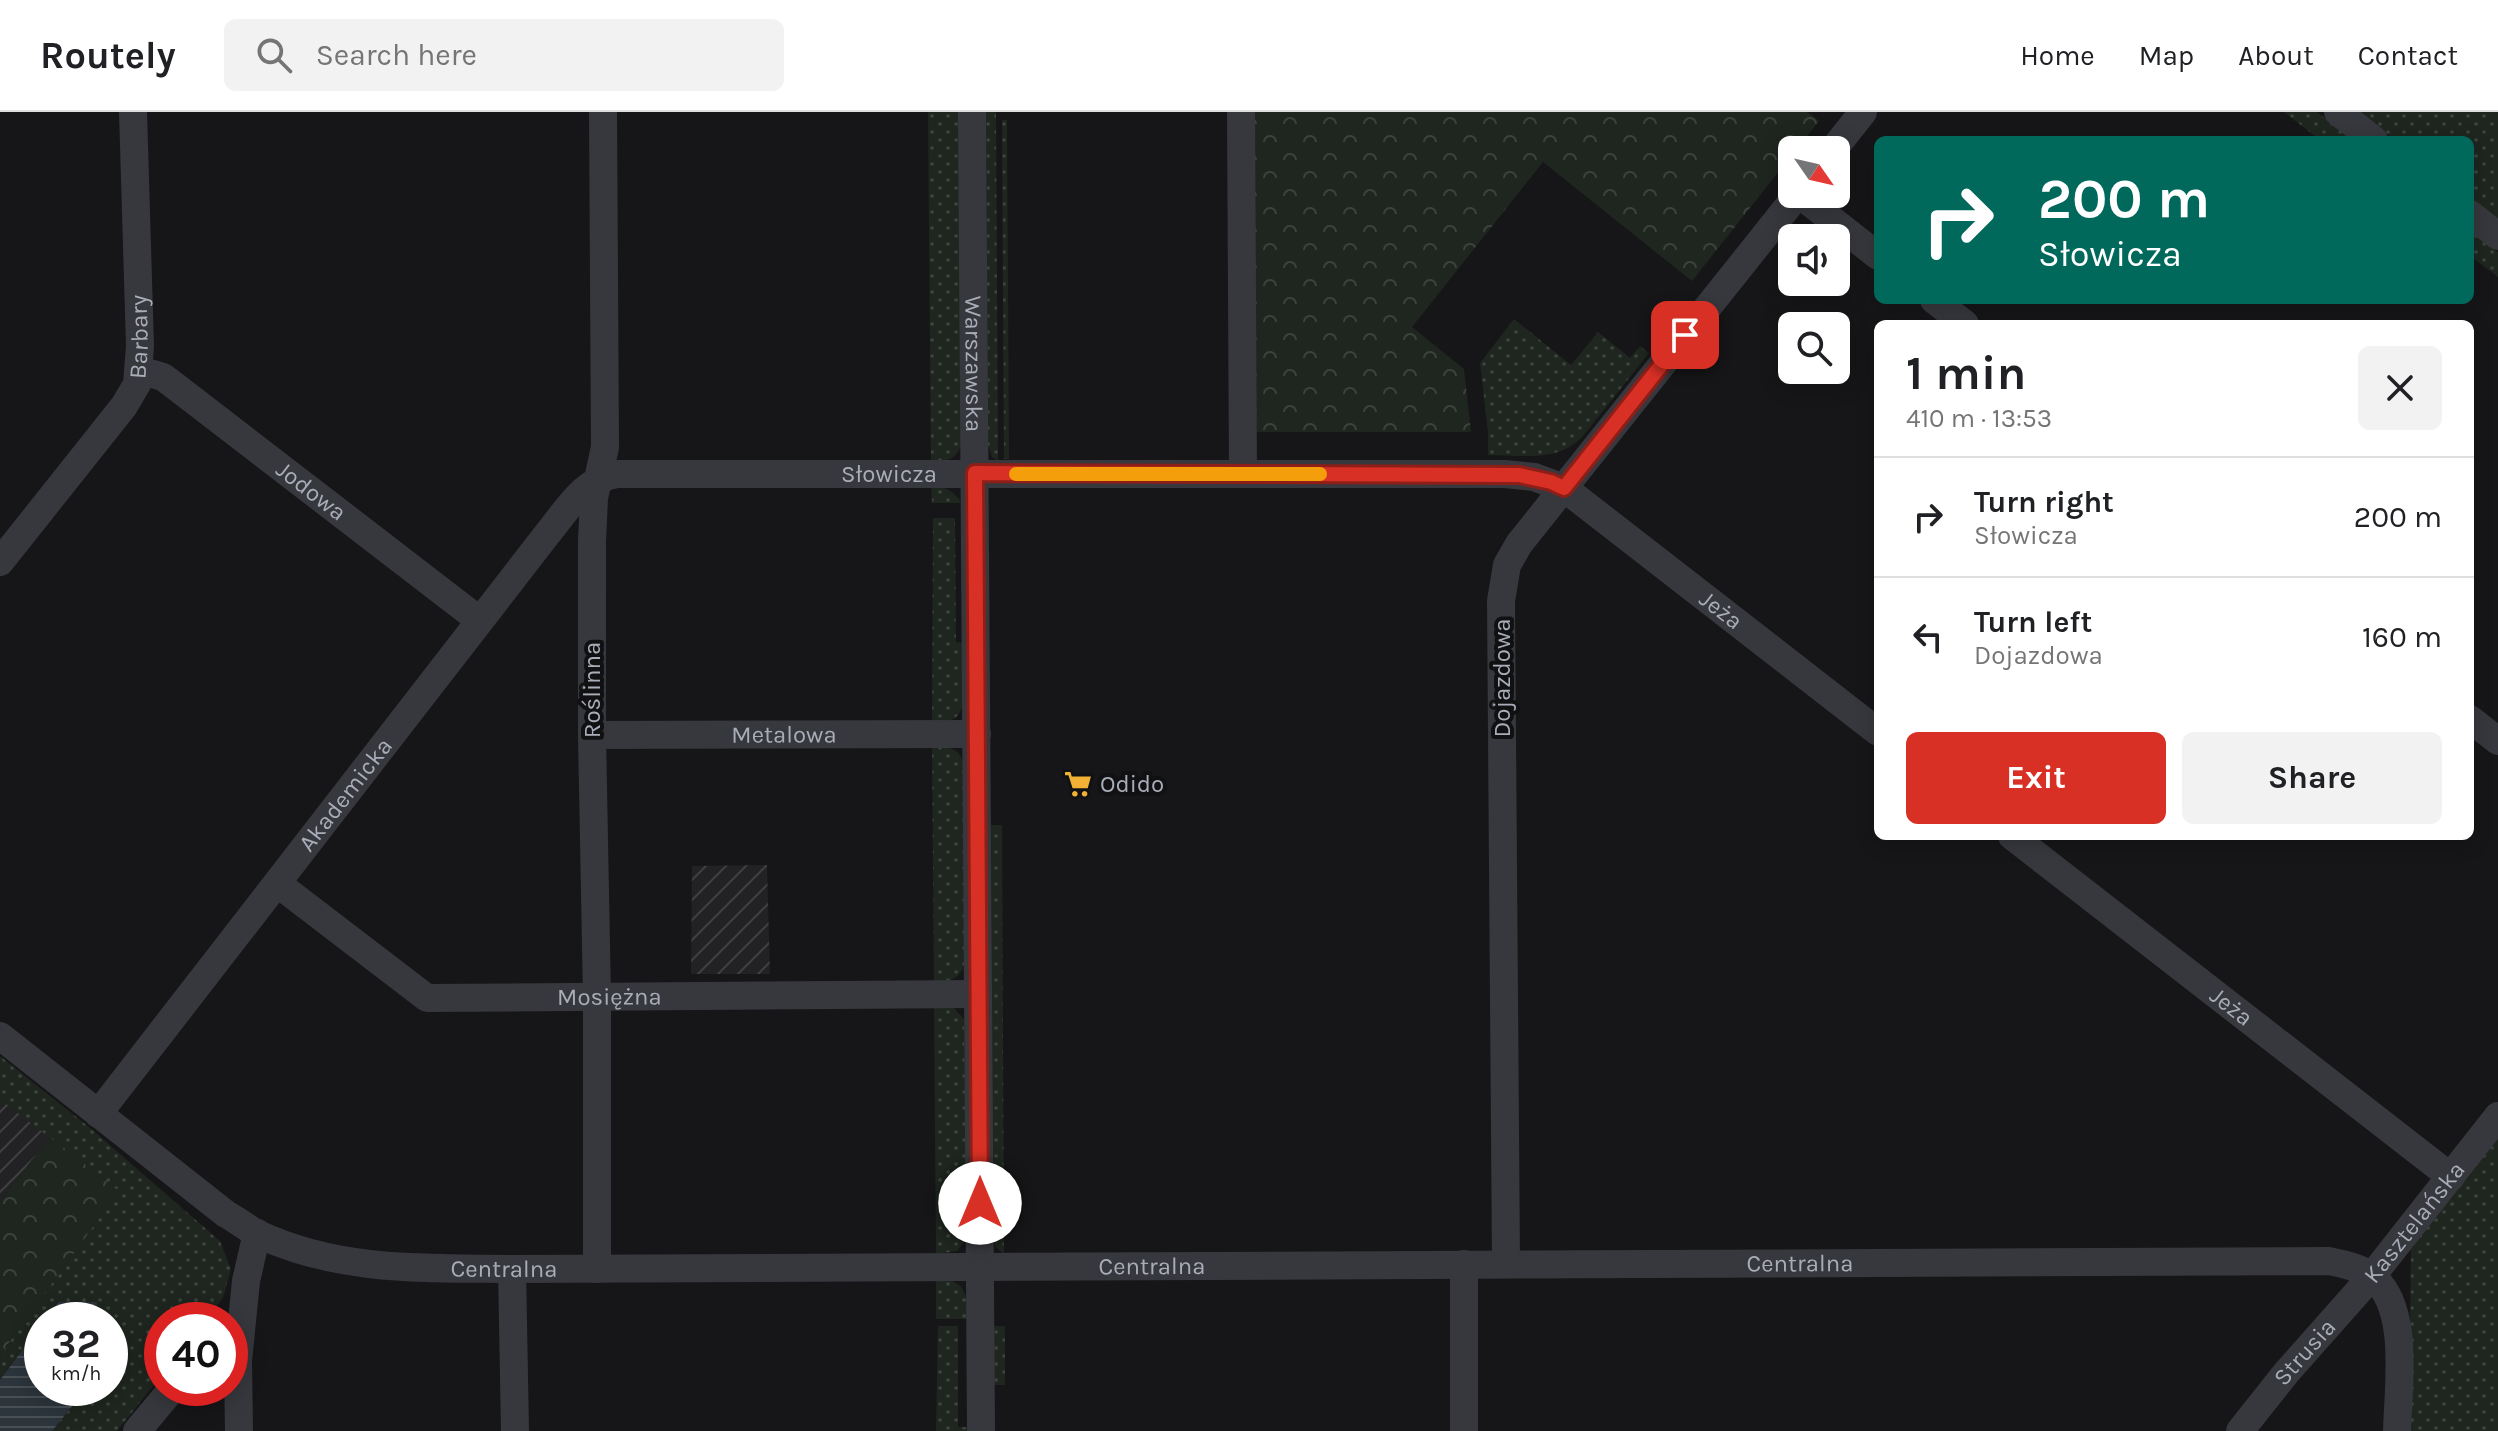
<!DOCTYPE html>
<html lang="en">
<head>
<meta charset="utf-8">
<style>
  :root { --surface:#fff; --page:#f2f2f2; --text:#202124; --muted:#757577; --line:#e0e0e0; --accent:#d93025 }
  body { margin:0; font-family:Karla,sans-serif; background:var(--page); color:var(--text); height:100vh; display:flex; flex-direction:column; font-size:30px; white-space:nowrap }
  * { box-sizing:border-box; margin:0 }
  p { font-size:26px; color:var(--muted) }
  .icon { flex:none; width:44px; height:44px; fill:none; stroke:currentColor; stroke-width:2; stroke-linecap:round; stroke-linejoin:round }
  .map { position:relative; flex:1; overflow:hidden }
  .drawer { position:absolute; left:1874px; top:208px; width:600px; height:520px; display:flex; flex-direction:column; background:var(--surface); border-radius:12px; box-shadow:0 4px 20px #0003 }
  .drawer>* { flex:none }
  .guide { position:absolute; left:1874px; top:24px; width:600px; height:168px; border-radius:12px; box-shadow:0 4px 20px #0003; background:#00695c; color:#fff; overflow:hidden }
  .needle { width:52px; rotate:124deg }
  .tools { position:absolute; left:1778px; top:24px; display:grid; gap:16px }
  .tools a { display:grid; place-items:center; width:72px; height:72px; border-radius:12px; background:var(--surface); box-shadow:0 4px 20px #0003; font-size:40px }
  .speed { position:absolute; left:24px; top:1190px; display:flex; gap:16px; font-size:40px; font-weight:700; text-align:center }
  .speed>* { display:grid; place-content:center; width:104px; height:104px; border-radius:50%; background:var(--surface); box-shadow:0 4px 20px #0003; line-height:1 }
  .speed small { font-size:20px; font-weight:400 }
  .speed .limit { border:12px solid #d22; background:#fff; color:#111 }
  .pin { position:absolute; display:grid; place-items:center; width:68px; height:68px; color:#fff; margin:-34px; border-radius:16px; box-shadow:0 4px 12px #0006 }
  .me { position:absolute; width:88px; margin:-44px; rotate:0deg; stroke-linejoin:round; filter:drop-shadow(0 0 6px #0008) }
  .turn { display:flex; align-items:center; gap:28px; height:168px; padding:0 32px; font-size:36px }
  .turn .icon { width:104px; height:104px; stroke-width:2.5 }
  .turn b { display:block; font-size:56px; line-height:68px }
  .round { display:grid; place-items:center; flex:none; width:84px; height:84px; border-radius:12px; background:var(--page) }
  .head { display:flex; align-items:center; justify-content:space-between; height:136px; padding:0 32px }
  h1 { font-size:48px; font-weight:700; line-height:60px }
  .cta { display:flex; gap:16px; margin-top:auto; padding:16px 32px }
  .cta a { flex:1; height:92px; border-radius:12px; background:var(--accent); color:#fff; font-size:32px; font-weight:700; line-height:92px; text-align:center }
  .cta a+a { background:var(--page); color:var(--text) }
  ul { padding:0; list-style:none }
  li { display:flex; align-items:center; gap:24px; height:120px; padding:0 32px; border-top:2px solid var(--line) }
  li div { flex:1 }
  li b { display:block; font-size:30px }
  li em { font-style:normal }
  header { display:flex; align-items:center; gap:48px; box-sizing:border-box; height:112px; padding:0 40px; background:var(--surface); border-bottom:2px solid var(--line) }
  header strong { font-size:38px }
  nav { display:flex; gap:44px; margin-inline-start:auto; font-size:28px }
  .search { width:560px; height:72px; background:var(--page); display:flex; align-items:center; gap:20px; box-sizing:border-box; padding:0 28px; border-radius:12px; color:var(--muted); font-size:30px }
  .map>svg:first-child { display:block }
  .industrial { fill:url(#industrial-furrows) }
  .green { fill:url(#green-dots) }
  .forest { fill:url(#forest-crowns) }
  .water { fill:url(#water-rules) }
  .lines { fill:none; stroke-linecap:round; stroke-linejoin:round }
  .minor { stroke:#37383d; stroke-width:28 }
  .route-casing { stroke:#8d1f18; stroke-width:20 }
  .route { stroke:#d93025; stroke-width:14 }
  .slow { stroke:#f59e0b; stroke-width:14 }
  .labels { text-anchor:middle; stroke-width:8; stroke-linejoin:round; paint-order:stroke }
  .street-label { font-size:24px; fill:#a8adb8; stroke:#111113 }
  .poi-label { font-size:24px; fill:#a8adb8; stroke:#111113; text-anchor:start }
</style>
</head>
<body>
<header>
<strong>Routely</strong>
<div class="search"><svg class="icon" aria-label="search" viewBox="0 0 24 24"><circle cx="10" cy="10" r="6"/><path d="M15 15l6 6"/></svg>Search here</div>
<nav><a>Home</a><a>Map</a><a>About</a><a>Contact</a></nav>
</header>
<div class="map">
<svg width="2498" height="1319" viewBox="0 0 2498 1319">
  <defs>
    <pattern id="industrial-furrows" width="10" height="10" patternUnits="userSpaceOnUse" patternTransform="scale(2)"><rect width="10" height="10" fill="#222225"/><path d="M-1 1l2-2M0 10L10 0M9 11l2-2" fill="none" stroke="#3f3f43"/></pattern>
    <pattern id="green-dots" width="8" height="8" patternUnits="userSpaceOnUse" patternTransform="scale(2)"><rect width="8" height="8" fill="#1e261f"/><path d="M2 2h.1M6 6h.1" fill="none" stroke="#3c433d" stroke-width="1.8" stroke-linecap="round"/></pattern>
    <pattern id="forest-crowns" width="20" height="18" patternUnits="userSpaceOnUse" patternTransform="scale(2)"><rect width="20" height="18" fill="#1e261f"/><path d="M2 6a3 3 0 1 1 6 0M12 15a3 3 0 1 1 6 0" fill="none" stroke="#3c433d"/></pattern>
    <pattern id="water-rules" width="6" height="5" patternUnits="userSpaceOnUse" patternTransform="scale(2)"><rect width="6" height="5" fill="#2c353c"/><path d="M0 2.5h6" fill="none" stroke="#485056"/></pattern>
  </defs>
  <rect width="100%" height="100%" fill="#161618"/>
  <path class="industrial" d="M767,753L770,862H691L692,754Z
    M0,987L50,1025L0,1089Z"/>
  <path class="green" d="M928,0H959L961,333C956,349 945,349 931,350Z
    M986,0H996L998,349L992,345L988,333Z
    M2284,0H2317L2353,28H2320Z
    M2359,0H2498V107L2470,86V28H2395Z
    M1002,8H1007L1009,347H1004Z
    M2470,118L2498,140V165L2470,144Z
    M1514,207L1571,253L1598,220L1630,246L1640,234L1649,241L1583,324C1558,351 1521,343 1488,343V320L1480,251Z
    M931,372C945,375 955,379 961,391H932Z
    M933,406H955L956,530L963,531V592C959,610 948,609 932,611Z
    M932,634C948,635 959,635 964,652L965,850C960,868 950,869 934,871Z
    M991,713H1002L1004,1142L995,1134L993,1120Z
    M934,893L952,894L964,907L967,1120L964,1130L957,1139L936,1142Z
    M0,944L89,1015L220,1129L231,1157L223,1186L206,1208H162V1263L117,1319H52L87,1276H110V1208H96V1190H57L45,1208H42V1212L0,1268V1243L118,1079L0,987Z
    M2498,1020V1319H2409L2411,1132Z
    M936,1166C966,1169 967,1179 967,1207H936Z
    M938,1214H958V1315H968V1319H936Z
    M994,1214H1005V1273H994Z"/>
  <path class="forest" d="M1254,0H1807L1819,9L1796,38H1792V43L1692,169L1543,50L1412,215L1464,257L1471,320H1256Z
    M50,1025L119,1079L0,1243V1089Z"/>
  <path class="water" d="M58,1190H97L96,1208H45Z
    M42,1212V1276H87L52,1319H0V1268Z"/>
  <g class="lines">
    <g class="minor">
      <path id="s1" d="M972,0L981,1319"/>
      <path d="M1241,0L1243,362"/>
      <path d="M2338,0L2374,28"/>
      <path d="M1833,38L1863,0"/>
      <path d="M1799,82L1878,144"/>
      <path d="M2470,102L2498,124"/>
      <path d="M1934,188L1965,212"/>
      <path id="s2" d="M139,258L163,265L175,274L479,508"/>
      <path id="s3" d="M0,450L124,294L137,272L140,234L133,0"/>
      <path d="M2470,607L2498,629"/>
      <path id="s4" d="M592,623L977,622"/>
      <path id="s5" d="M2012,724L2451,1065"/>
      <path id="s6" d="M278,772L427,886L978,882"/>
      <path id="s7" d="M0,924L226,1102C237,1108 247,1116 258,1122C338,1160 426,1156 512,1157L2329,1149C2343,1152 2358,1155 2370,1163C2411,1192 2398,1274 2397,1319"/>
      <path id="s8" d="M98,1002L548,421C568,397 584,367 618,362H1505L1534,365L1564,376L1878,620"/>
      <path d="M1464,1152V1319"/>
      <path d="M1506,1152L1501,489L1507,453L1519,432L1798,82"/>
      <path d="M512,1157L515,1319"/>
      <path d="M597,1157V885L592,623V429L594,386L605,335L603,0"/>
      <path d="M137,1319L173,1276"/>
      <path d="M239,1319L238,1249L246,1169L257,1121"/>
      <path id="s9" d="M2240,1319L2286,1261L2372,1164L2498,1004"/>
    </g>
  </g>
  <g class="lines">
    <g class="route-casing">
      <path id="route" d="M980,1091L975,361L1519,363L1551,370L1564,376L1685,223"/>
    </g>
    <use href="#route" class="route"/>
    <path class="slow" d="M1016,362H1320"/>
  </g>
  <defs>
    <g id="supermarket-bare" transform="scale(2.16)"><path d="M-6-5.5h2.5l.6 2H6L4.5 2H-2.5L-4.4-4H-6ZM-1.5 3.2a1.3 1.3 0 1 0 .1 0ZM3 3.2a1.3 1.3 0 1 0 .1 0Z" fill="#f2b134" stroke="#111113" stroke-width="2.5" paint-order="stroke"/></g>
  </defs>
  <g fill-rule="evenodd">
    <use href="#supermarket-bare" x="1078" y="672"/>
  </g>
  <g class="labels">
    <g class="street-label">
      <text dy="8" stroke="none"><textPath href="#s3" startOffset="272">Barbary</textPath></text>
      <text dy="8" stroke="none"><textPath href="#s1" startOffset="252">Warszawska</textPath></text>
      <text dy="8" stroke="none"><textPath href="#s8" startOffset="1100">Słowicza</textPath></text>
      <text dy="8" stroke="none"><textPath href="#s2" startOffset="212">Jodowa</textPath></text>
      <text dy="8" stroke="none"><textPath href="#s8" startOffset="1976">Jeża</textPath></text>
      <text transform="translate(1502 566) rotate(-90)" y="8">Dojazdowa</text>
      <text transform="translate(592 578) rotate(-90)" y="8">Roślinna</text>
      <text dy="8" stroke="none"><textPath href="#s4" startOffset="192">Metalowa</textPath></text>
      <text dy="8" stroke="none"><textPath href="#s8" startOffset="404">Akademicka</textPath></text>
      <text dy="8" stroke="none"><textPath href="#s6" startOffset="370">Mosiężna</textPath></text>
      <text dy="8" stroke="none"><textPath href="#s5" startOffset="278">Jeża</textPath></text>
      <text dy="8" stroke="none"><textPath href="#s9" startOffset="272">Kasztelańska</textPath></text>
      <text dy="8" stroke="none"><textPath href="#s7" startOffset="1872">Centralna</textPath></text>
      <text dy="8" stroke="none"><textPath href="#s7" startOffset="1224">Centralna</textPath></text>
      <text dy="8" stroke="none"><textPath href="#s7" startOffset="576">Centralna</textPath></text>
      <text dy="8" stroke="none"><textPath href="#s9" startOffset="102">Strusia</textPath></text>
    </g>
    <g class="poi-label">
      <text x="1100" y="680">Odido</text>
    </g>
  </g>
</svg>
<div class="tools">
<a><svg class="needle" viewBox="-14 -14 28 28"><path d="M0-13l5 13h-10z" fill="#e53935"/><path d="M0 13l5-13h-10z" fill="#757577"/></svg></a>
<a><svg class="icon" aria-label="sound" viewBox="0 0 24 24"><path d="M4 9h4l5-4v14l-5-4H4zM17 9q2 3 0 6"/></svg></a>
<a><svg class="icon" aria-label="search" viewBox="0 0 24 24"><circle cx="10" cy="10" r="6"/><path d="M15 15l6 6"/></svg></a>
</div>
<div class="speed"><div>32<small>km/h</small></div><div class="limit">40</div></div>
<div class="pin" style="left:1685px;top:223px;background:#d93025"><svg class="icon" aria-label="arrive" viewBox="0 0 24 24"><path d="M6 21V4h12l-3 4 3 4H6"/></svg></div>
<svg class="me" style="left:980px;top:1091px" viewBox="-20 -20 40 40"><circle r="19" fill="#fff"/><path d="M0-13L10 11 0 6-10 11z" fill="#d93025"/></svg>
<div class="guide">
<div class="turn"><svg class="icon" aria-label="right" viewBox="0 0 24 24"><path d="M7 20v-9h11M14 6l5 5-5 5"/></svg><div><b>200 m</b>Słowicza</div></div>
</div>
<section class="drawer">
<div class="head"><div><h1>1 min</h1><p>410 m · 13:53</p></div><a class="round"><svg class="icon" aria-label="close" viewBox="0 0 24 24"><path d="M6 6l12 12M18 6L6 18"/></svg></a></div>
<ul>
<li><svg class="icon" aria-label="right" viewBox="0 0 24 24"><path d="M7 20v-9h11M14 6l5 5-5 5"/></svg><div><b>Turn right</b><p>Słowicza</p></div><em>200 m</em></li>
<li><svg class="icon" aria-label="left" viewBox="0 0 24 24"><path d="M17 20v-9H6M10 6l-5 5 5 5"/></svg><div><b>Turn left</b><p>Dojazdowa</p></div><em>160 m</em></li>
</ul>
<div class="cta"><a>Exit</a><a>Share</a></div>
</section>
</div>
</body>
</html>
